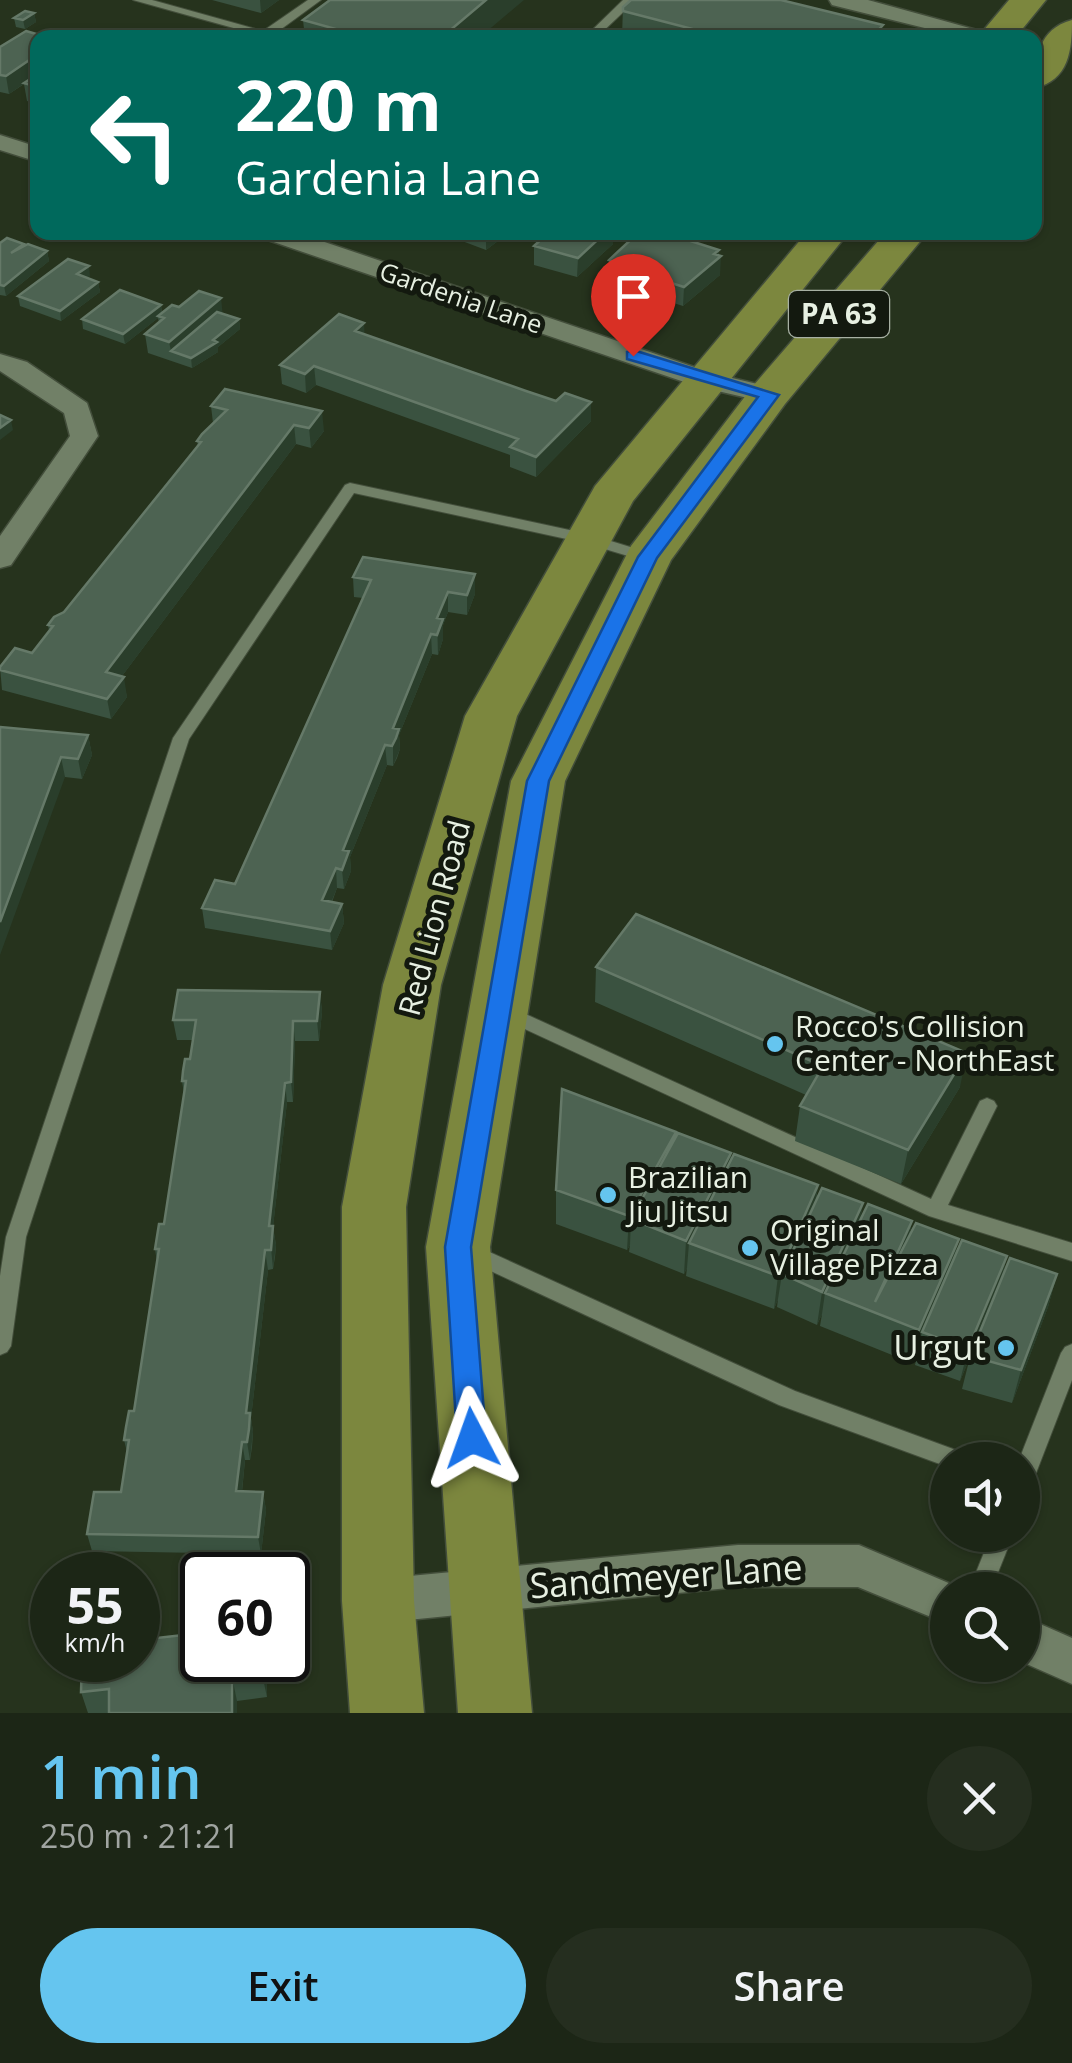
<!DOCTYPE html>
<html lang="en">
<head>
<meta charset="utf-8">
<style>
  :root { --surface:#1c2616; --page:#252e1f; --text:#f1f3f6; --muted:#a0a5a1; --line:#3a4335; --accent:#65c5ef }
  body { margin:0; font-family:"Open Sans",sans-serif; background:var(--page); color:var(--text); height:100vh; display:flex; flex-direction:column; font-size:38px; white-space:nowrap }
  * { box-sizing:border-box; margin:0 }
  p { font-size:32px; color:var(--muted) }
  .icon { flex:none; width:55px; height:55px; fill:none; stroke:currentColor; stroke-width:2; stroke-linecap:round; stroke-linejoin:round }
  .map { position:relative; height:1713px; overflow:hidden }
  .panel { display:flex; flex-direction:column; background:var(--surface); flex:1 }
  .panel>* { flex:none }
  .top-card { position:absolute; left:30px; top:30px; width:1012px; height:210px; border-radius:20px; box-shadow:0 2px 8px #0004,0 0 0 2px var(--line); background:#00695c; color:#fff; overflow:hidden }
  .controls { position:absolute; left:930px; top:1442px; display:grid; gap:20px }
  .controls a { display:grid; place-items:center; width:110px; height:110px; border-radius:50%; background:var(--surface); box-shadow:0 2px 8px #0004,0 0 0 2px var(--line); font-size:50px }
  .speed { position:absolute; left:30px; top:1552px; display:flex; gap:20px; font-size:50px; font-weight:700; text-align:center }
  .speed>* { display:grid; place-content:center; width:130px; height:130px; border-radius:50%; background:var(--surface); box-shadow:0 2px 8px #0004,0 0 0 2px var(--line); line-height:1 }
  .speed small { font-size:25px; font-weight:400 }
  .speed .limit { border:5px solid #111; border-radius:15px; background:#fff; color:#111 }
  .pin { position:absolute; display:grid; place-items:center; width:85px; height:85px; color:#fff; margin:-102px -42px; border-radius:50% 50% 50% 0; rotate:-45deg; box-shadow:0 0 10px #0007 }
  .pin .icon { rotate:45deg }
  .me { position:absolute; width:110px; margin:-55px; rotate:356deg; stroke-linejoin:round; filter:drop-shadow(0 0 8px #0008) }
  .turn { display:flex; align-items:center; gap:35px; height:210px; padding:0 40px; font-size:45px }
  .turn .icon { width:130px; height:130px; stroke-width:2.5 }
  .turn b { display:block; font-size:70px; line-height:85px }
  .round { display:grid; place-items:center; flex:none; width:105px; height:105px; border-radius:52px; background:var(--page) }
  .head { display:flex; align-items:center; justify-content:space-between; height:170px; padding:0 40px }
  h1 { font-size:60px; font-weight:600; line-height:75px; color:var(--accent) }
  .primary-button { display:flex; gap:20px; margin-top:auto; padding:20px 40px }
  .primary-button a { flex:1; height:115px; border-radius:60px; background:var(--accent); color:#111; font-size:40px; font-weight:600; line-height:115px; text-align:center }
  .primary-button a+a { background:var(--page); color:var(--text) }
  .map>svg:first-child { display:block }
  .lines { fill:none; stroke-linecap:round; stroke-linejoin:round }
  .service-casing { stroke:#434e3b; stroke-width:2 }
  .minor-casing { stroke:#434e3b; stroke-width:3 }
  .primary-casing { stroke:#434e3b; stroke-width:3 }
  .service { fill:#718067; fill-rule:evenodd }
  .minor { fill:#718067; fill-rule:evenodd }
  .primary { fill:#7c873e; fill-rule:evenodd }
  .wall { fill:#3a5240 }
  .shaded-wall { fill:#2a3e2b }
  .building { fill:#4d6352; stroke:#657968; stroke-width:2.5 }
  .route { fill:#1a73e8; stroke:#114b97; stroke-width:2.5 }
  .poi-dot { fill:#65c5ef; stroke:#13190f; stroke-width:4 }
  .labels { text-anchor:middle; stroke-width:10; stroke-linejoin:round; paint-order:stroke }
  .far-street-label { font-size:25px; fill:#e7f0e2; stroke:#13190f }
  .shield { fill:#13190f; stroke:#a7b0a3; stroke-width:2.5 }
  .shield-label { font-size:28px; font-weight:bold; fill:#e7f0e2 }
  .street-label { font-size:30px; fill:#e7f0e2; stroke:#13190f }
  .poi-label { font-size:30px; fill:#e7f0e2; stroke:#13190f; text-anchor:start }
  .near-poi-label { font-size:35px; fill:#e7f0e2; stroke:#13190f; text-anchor:end }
  .near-street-label { font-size:35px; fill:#e7f0e2; stroke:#13190f }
</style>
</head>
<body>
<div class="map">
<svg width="1072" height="1713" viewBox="0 0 1072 1713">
  <rect width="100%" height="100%" fill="#26331d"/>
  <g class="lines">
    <g class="service-casing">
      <path id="service" d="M133,0H152L263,31L308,0H321L269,38Z
        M623,0H636L596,38H584Z
        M350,483L588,534L653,554L656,557L648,562L585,543L354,493L189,739L26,1237L11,1346L7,1352L0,1355V1276L6,1237L173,738L345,485Z
        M508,1006L931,1199L980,1101L987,1098L994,1101L997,1106L948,1205L1072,1243V1261L929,1216L501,1018L499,1013L501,1008Z
        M474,1245L795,1391L964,1453L967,1460H948V1467L779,1405L467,1260L464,1254L467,1248Z
        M1072,1344V1380L1033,1481L1030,1488L1022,1491V1460H1019L1061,1353L1065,1347Z
        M991,1535H1013L991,1590H969Z"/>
    </g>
    <g class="minor-casing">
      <path id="minor" d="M829,0H868L1006,38H965L832,5Z
        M0,135L38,147V162L0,150Z
        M255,232H295L715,374L779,389L783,395L769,403L696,386L259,237Z
        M0,354L27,362L87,403L98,436L11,565L0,568V536L70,436L64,413L0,371Z
        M738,1545H859L965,1590H948V1624L858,1587H738L378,1623L362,1616L355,1601L362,1586L378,1579Z
        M1022,1616L1072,1638V1684L1022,1662Z"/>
    </g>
    <g class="primary-casing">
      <path id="primary" d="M1009,0H1046L1015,38H977Z
        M1072,20C1072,50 1069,80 1035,88C1035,59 1038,29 1072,20Z
        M807,232H849L633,501L517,716L441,985L406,1207L414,1601L424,1713H350L342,1601V1207L383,985L465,716L595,486Z
        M886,232H928L785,404L671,560L565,781L490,1247L532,1713H458L426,1247L511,781L631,546L753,386Z"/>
    </g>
    <use href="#service" class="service"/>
    <use href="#minor" class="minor"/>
    <use href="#primary" class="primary"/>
  </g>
  <path class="wall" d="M212,0H279L261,13Z
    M623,7L881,38H627L622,36Z
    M34,13L36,22L25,29L16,27L14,18Z
    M303,20L479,38H305Z
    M38,38V104L27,101L24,84L9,94L0,92V47Z
    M446,232H510L486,250L446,235Z
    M549,232H613V244L577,277L534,265V246Z
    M683,239L719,256L720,275L683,306L661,299L653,304L637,299V291L609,279V260Z
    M0,243L25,246L47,251L49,261L6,296L0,295Z
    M90,276L87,278L98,282L100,292L61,321L20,306L18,296Z
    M161,305L162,313L179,307L223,314L239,319L240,329L218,347V352L192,368L148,353L145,334L159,323L158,318L125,344L83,329L82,319Z
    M365,334L556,401L591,402V421L536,477L510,467V455L316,385L306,393L282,384L280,365Z
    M211,406L324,431L311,448L296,444L122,676L127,697L111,719L2,690L0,667L32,653L49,631L48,625L64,612L198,446L197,441L213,423Z
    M475,574V594L467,615L448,612L443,625V639L438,655L432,654L399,735L400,749L397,758L393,766L387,765L350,857L351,871L344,889L337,888L332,902L342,904L344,923L332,950L205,928L202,908L235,884L363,598L354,597L353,577Z
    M0,727L88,735L92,755L82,779L65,777Z
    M596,967L960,1087L901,1184L795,1141L800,1106L806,1095L595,1002Z
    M320,992L322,1012L319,1041H295L293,1102H287L273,1227L276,1245L275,1257L273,1269L268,1270L251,1418L253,1432L252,1447L250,1460H245L242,1492H263L266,1510L261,1554L92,1551L87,1534L121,1492L127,1452L124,1440L134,1411L157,1262L155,1249L164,1224L184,1094L182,1081L190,1059L193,1040H177L173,1020Z
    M676,1132V1137L731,1153V1161L818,1185L816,1202L863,1203L860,1220L912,1221L909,1237L955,1256H1007L1001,1281L1057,1274L1048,1307L1012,1403L962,1389L970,1357L960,1381L915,1365L919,1347L912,1363L820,1326L822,1314L817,1325L777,1307L778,1299L774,1309L686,1276L687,1268L684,1274L629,1252L630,1245L627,1250L556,1224V1190Z
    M266,1660L267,1697L237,1701V1713H88L81,1692Z"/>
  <path class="shaded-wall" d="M260,0H279L261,13Z
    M486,0H524L479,38H441Z
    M34,13L36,22L25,29L23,20Z
    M883,25L881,38H871Z
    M38,54V74L9,94L6,76Z
    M486,232H510L486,250Z
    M606,232H613V244L577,277L578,258Z
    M719,250V258L721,256L720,275L683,306L684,287Z
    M47,251L49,261L6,296L4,286Z
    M89,266L90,276L79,284L77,274Z
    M662,280L661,299L653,304L654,285Z
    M98,282L100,292L61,321L60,311Z
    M221,298L223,317L171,351L169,342Z
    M161,305L162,315L158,316V318L125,344L123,334Z
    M239,319L240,329L218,347V352L192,368L191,358Z
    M364,323L365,342L355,331Z
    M314,366L316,385L306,393L305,374Z
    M591,402V421L536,477V457Z
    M322,411L324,431L311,448L309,428Z
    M11,420L13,430L0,440V428Z
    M294,425L296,444L110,692L106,672Z
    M475,574V594L467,615V595Z
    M448,592V612L443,625V639L438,655L437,618Z
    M431,634L432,654L399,735L400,749L393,766V728Z
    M124,677L127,697L111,719L107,699Z
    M88,735L92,755L82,779L78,759Z
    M385,745L387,765L350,857L351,871L344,889L342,870L343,850Z
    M61,757L65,777L0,955V922Z
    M336,868L337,888L324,920L322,900Z
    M342,904L344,923L332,950L330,931Z
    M320,992L322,1012L319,1041L317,1021Z
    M293,1021L295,1041L293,1102L291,1082Z
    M967,1053L960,1087L901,1184L908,1150Z
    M285,1083L287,1102L273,1227L276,1245L273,1269L269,1226Z
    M676,1132L674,1166L631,1219L630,1245L627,1250L629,1216Z
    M731,1153L728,1187L689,1243L687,1268L684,1274L686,1241Z
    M818,1185L813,1219L782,1274L778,1299L774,1309L778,1276Z
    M863,1203L858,1237L825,1293L822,1314L817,1325L822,1292Z
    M912,1221L905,1255L875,1302Z
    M959,1239L951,1273L922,1332L919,1347L912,1363L919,1330Z
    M265,1250L268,1270L251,1418L253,1432L250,1460L247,1442L246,1413Z
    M1007,1256L999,1289L960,1381L968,1349Z
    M1057,1274L1048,1307L1012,1403L1021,1370Z
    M242,1442L245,1460L240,1509L236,1491Z
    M263,1492L266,1510L261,1554L258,1537Z
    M262,1660H266L267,1697L262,1674Z
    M232,1677L237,1701V1713H232Z"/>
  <path class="building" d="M330,0H486L441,38H368L303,20Z
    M631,0H781L883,25L871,38H727L623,11V7Z
    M25,11L34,13L23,20L14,18Z
    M26,31L50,38H38V54L6,76L0,75V47Z
    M38,74V87L24,83Z
    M549,232H606L578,258L534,246Z
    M639,232H682L678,237L719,250L714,254L721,256L684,287L662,280L654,285L637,280L641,274L609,260Z
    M7,238L24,244L11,253L28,244L47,251L4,286L0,285V243Z
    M68,259L89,266L77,274L98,282L60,311L18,296Z
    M120,290L161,305L123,334L82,319Z
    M199,291L221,298L169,342L145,334L164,318L158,316L172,305L179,307Z
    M217,312L239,319L213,340L217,342L191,358L171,351Z
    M339,314L364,323L355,331L526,391L556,401L565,393L591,402L536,457L510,447L518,439L314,366L305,374L280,365Z
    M225,389L322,411L309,428L294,425L106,672L124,677L107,699L0,670V667L15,648L32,653L53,626L48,625L54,617L64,612L201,442L197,441L202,434L227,410L211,406Z
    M0,415L11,420L0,428Z
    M363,557L475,574L467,595L448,592L437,618L443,619L437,635L431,634L393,728L399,729L396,738L392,746L385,745L343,850L349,851L342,870L336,868L322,900L342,904L330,931L202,908L215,880L235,884L371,580L353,577Z
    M0,727L88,735L78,759L61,757L0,922Z
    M636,914L967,1053L908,1150L800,1106L823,1066L596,967Z
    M178,990L320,992L317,1021H293L291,1082L285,1083L269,1226H273L271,1250H265L246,1413H250L249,1429L247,1442H242L236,1491L263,1492L258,1537L87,1534L94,1492H121L129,1440H124L126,1427L129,1411H134L159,1249H155L159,1224H164L186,1081H182L183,1071L185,1059H190L196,1020H173Z
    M562,1089L676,1132L629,1216L556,1190Z
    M678,1133L731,1153L686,1241L631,1219Z
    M734,1154L818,1185L778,1276L689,1243Z
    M822,1188L863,1203L822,1292L782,1274Z
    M868,1204L912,1221L875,1302L916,1223L959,1239L919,1330L825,1293Z
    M962,1240L1007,1256L968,1349L922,1332Z
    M1010,1258L1057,1274L1021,1370L970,1356Z
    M202,1633V1660H262V1674L232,1677V1713H109V1689L81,1692L82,1660H138V1640Z"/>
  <path class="route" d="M633,350L779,395L657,558L549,781L471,1247L486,1438L481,1447L472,1451L462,1447L457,1438L445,1247L527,781L638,557L758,397L627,359V352Z"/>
  <g class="poi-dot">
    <circle cx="775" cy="1044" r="10"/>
    <circle cx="608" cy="1195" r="10"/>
    <circle cx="750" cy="1248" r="10"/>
    <circle cx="1006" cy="1348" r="10"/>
  </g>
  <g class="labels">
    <g class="far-street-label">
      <text transform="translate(461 298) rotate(19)" y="9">Gardenia Lane</text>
    </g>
    <rect class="shield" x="789" y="291" width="100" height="46" rx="8"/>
    <g class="shield-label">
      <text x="839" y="324">PA 63</text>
    </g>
    <g class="street-label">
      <text transform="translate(435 918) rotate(-75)" y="10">Red Lion Road</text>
    </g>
    <g class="poi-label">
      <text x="795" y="1037">Rocco's Collision<tspan x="795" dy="34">Center - NorthEast</tspan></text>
      <text x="628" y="1188">Brazilian<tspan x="628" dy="34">Jiu Jitsu</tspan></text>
      <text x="770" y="1241">Original<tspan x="770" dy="34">Village Pizza</tspan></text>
    </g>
    <g class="near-poi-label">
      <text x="986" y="1360">Urgut</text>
    </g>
    <g class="near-street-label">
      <text transform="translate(666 1577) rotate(-4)" y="12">Sandmeyer Lane</text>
    </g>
  </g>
</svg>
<div class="controls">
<a><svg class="icon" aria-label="sound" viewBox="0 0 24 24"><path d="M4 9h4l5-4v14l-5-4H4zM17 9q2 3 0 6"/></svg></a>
<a><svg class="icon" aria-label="search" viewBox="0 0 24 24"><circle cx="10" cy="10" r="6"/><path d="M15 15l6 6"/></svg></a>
</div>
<div class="speed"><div>55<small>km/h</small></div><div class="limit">60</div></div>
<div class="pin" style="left:633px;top:356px;background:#d93025"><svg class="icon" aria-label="arrive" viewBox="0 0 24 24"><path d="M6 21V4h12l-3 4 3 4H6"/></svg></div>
<svg class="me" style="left:472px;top:1438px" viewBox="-20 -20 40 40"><path d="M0-17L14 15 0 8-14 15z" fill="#1a73e8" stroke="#fff" stroke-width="4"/></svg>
<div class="top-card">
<div class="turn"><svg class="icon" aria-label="left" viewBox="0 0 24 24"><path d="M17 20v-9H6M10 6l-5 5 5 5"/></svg><div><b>220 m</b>Gardenia Lane</div></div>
</div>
</div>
<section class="panel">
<div class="head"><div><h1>1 min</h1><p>250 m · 21:21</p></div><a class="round"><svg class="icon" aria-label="close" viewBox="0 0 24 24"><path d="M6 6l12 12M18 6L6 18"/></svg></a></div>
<div class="primary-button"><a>Exit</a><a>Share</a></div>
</section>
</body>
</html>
